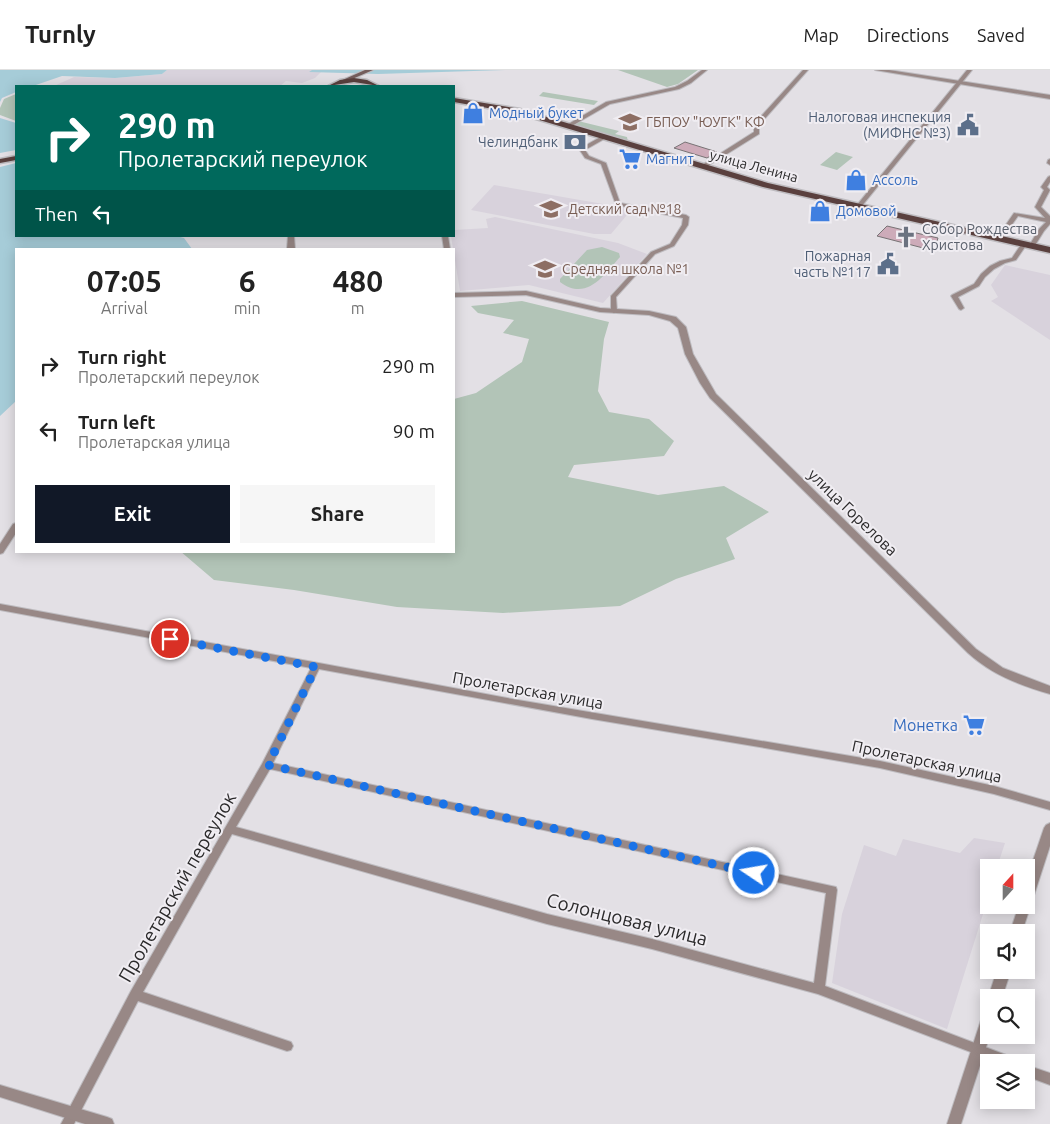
<!DOCTYPE html>
<html lang="en">
<head>
<meta charset="utf-8">
<style>
  :root { --surface:#fff; --page:#f6f6f6; --text:#222; --muted:#767676; --line:#e0e0e0; --accent:#111827 }
  body { margin:0; font-family:Ubuntu,sans-serif; background:var(--page); color:var(--text); height:100vh; display:flex; flex-direction:column; font-size:19px; white-space:nowrap }
  * { box-sizing:border-box; margin:0 }
  p { font-size:16px; color:var(--muted) }
  .icon { flex:none; width:28px; height:28px; fill:none; stroke:currentColor; stroke-width:2; stroke-linecap:round; stroke-linejoin:round }
  .map { position:relative; flex:1; overflow:hidden }
  .panel { position:absolute; left:15px; top:178px; width:440px; height:305px; display:flex; flex-direction:column; background:var(--surface); border-radius:0px; box-shadow:0 2px 12px #0003 }
  .panel>* { flex:none }
  .top-card { position:absolute; left:15px; top:15px; width:440px; height:152px; border-radius:0px; box-shadow:0 2px 12px #0003; background:#00695c; color:#fff; overflow:hidden }
  .needle { width:32px; rotate:21deg }
  .tools { position:absolute; left:980px; top:789px; display:grid; gap:10px }
  .tools a { display:grid; place-items:center; width:55px; height:55px; border-radius:0px; background:var(--surface); box-shadow:0 2px 12px #0003; font-size:25px }
  .pin { position:absolute; display:grid; place-items:center; width:42px; height:42px; color:#fff; margin:-21px; border:2px solid #fff; border-radius:50%; box-shadow:0 1px 5px #0007 }
  .me { position:absolute; width:55px; margin:-28px; rotate:282deg; stroke-linejoin:round; filter:drop-shadow(0 0 4px #0008) }
  .turn { display:flex; align-items:center; gap:18px; height:105px; padding:0 20px; font-size:22px }
  .turn .icon { width:65px; height:65px; stroke-width:2.5 }
  .turn b { display:block; font-size:35px; line-height:42px }
  .then { display:flex; align-items:center; height:48px; padding:0 20px; background:#0003; gap:10px; font-size:19px }
  .eta { display:flex; justify-content:space-evenly; align-items:center; height:85px; text-align:center }
  .eta b { font-size:30px; font-weight:700; line-height:35px }
  .primary-button { display:flex; gap:10px; margin-top:auto; padding:10px 20px }
  .primary-button a { flex:1; height:58px; border-radius:0px; background:var(--accent); color:#fff; font-size:20px; font-weight:700; line-height:58px; text-align:center }
  .primary-button a+a { background:var(--page); color:var(--text) }
  ul { padding:0; list-style:none }
  li { display:flex; align-items:center; gap:15px; height:65px; padding:0 20px }
  li div { flex:1 }
  li b { display:block; font-size:19px }
  li em { font-style:normal }
  header { display:flex; align-items:center; gap:30px; box-sizing:border-box; height:70px; padding:0 25px; background:var(--surface); border-bottom:1px solid var(--line) }
  header strong { font-size:24px }
  nav { display:flex; gap:28px; margin-inline-start:auto; font-size:18px }
  .map>svg:first-child { display:block }
  .built { fill:#d8d2dc }
  .green { fill:#b2c4b7 }
  .water { fill:#a6ccd8 }
  .building { fill:#cdabb9; stroke:#787375 }
  .lines { fill:none; stroke-linecap:round; stroke-linejoin:round }
  .minor-casing { stroke:#bebcc0; stroke-width:2 }
  .tertiary-casing { stroke:#bebcc0; stroke-width:2 }
  .secondary-casing { stroke:#bebcc0; stroke-width:2 }
  .primary-casing { stroke:#bebcc0; stroke-width:3 }
  .minor { fill:#988886; fill-rule:evenodd }
  .tertiary { fill:#988886; fill-rule:evenodd }
  .secondary { fill:#745d5c; fill-rule:evenodd }
  .primary { fill:#5a403e; fill-rule:evenodd }
  .route { stroke:#1a73e8; stroke-width:9; stroke-dasharray:0 16.2 }
  .labels { text-anchor:middle; stroke-width:4; stroke-linejoin:round; paint-order:stroke }
  .far-shop-label { font-size:14px; fill:#366cbe; stroke:#f0edf2; text-anchor:start }
  .far-service-label { font-size:14px; fill:#4e5e75; stroke:#f0edf2; text-anchor:end }
  .far-education-label { font-size:14px; fill:#785e54; stroke:#f0edf2; text-anchor:start }
  .far-street-label { font-size:14px; fill:#2b2a2b; stroke:#f0edf2 }
  .far-worship-label { font-size:14px; fill:#5b616d; stroke:#f0edf2; text-anchor:start }
  .street-label { font-size:16px; fill:#2b2a2b; stroke:#f0edf2 }
  .shop-label { font-size:16px; fill:#366cbe; stroke:#f0edf2; text-anchor:end }
  .near-street-label { font-size:19px; fill:#2b2a2b; stroke:#f0edf2 }
</style>
</head>
<body>
<header>
<strong>Turnly</strong>
<nav><a>Map</a><a>Directions</a><a>Saved</a></nav>
</header>
<div class="map">
<svg width="1050" height="1054" viewBox="0 0 1050 1054">
  <rect width="100%" height="100%" fill="#e3e0e5"/>
  <path class="built" d="M167,0H323L315,8L302,13L286,11L280,16H54L74,7L116,8L162,4Z
    M494,115L632,139L611,164H594L471,140Z
    M495,147L618,173L647,184L603,233L529,215L460,221L451,166H454V160L488,158L486,149Z
    M1005,195L1050,205V270L991,231L998,227L991,215Z
    M974,768L1005,773L997,797L989,798V825L947,959L832,913L842,844L864,775L896,786L903,769L960,783Z"/>
  <path class="green" d="M618,0H698L678,14L667,17Z
    M543,22L598,31L594,35L539,26Z
    M16,24V51L0,45V38L4,29Z
    M578,51L619,61L615,64L627,67L628,72L574,56L573,54Z
    M836,82L853,87L837,100L820,95Z
    M602,177L619,183L620,187C604,205 587,232 560,212V209L587,180Z
    M522,231L609,252L604,269L598,321L609,342L649,349L674,371L664,386L574,395L568,407L658,425L724,416L769,442L726,468L735,489L676,509L620,536L503,543L397,537L294,520L214,510L180,481H454V329L476,323L522,292L529,269L503,263L514,250L478,243L471,236Z"/>
  <path class="water" d="M0,0H167L162,4L115,8L62,6L33,16H16V22L2,28L0,32Z
    M312,0H505L378,4L309,2Z
    M0,48L16,53V80L0,83Z
    M16,93V166H176L184,168L192,179H16V331L0,346V97Z"/>
  <path class="building" d="M685,72L717,82L707,88L674,78Z
    M887,156L912,162L938,168L936,174L927,179L877,166Z"/>
  <g class="lines">
    <g class="minor-casing">
      <path id="minor" d="M702,0H707L691,13L679,19L610,34L570,57L565,56L606,32L675,17L687,11Z
        M803,0H808L759,55V64L706,97H702V95L754,62V54Z
        M967,0H972L861,137H857V135Z
        M604,65L607,67L606,68L585,80L589,86L606,93L620,133L686,145L689,147L688,155L674,176L655,184L616,227L617,241L614,243L611,241V226L651,182L670,174L682,155L683,148L616,135L601,94L585,88L579,79Z
        M1050,89V95L1047,93L1048,90Z
        M1050,106V112L1047,117L1050,120L1041,137L1050,146V154L1044,161L1034,177L1029,176L1039,159L1046,152L1018,146L1001,170H997L996,169L1014,143L1045,148L1035,137L1044,120L1041,117L1048,107Z
        M442,166H448L450,179H444Z
        M1022,173L1027,174L1016,190L1005,193L994,199L985,207L979,216L958,227L964,238L961,240L959,239L951,226L952,225L974,214L981,204L990,196L1000,191L1012,188Z
        M0,534L518,630L880,691L994,716L1050,732V740L994,724L880,698L765,678L592,649L319,599L273,693L836,817L837,820L825,916L1014,988L1016,992H997L818,924L652,879L547,854L232,764L143,922L291,972L293,976L291,980L287,981L138,931L74,1054H61L131,921L262,694L311,598L0,540ZM270,699L826,823L814,913L652,869L547,844L236,757Z
        M1026,995L1050,1003V1015L1026,1006Z"/>
    </g>
    <g class="tertiary-casing">
      <path id="tertiary" d="M875,0H889L1050,25V29Z
        M288,166H294L295,179H287Z
        M526,221L600,238L649,241L676,247L686,257L693,284L716,324L976,579L1003,598L1050,616V624C1020,615 992,605 968,583L710,328L700,313L685,284L678,258L670,251L649,245L600,242L526,225L454,227V223Z
        M16,453V463L3,483L0,484V474L13,454Z
        M1050,753V776L1022,862H1010L1019,835H1026V811L1044,758L1046,755Z
        M997,900H1011L1002,928H989V929L988,928Z
        M989,941L990,965L961,1054H947L982,947L984,943Z
        M0,1015L107,1047L112,1049L114,1054H85L0,1027Z"/>
    </g>
    <g class="secondary-casing">
      <path id="secondary" d="M365,0H373L343,13L338,12Z"/>
    </g>
    <g class="primary-casing">
      <path id="primary" d="M354,8L367,10L379,16L354,12L328,16L340,10Z
        M454,28L520,39L768,113L1050,177V183L763,117L516,43L454,32Z
        M16,86V90L0,93V89Z"/>
    </g>
    <use href="#minor" class="minor"/>
    <use href="#tertiary" class="tertiary"/>
    <use href="#secondary" class="secondary"/>
    <use href="#primary" class="primary"/>
  </g>
  <g class="lines">
    <path class="route" d="M170,569L316,597L268,695L754,803"/>
  </g>
  <defs>
    <g id="shop-bare" transform="scale(1.725)"><path d="M-5-2.5h2.3a2.7 3.5 0 0 1 5.4 0H5L5.5 6h-11ZM-1.5-2.5h3a1.5 2.3 0 0 0-3 0Z" fill="#3f7fe0" stroke="#f0edf2" stroke-width="2.5" paint-order="stroke"/></g>
    <g id="university-bare" transform="scale(1.725)"><path d="M0-5L7-2L0 1L-7-2ZM-4 1L0 2.5L4 1V4Q0 6-4 4Z" fill="#8d6e63" stroke="#f0edf2" stroke-width="2.5" paint-order="stroke"/></g>
    <g id="civic-bare" transform="scale(1.725)"><path d="M-.6-6.5H3V-4.5H.6V-3L4-1V1h2V6H-6V1h2V-1L-.6-3ZM-1.2 2.5V6h2.4V2.5Z" fill="#5c6f8a" stroke="#f0edf2" stroke-width="2.5" paint-order="stroke"/></g>
    <g id="bank-bare" transform="scale(1.725)"><path d="M-6-4H6V4H-6ZM0-2.3a2.3 2.3 0 1 0 0 4.6a2.3 2.3 0 1 0 0-4.6Z" fill="#5c6f8a" stroke="#f0edf2" stroke-width="2.5" paint-order="stroke"/></g>
    <g id="supermarket-bare" transform="scale(1.725)"><path d="M-6-5.5h2.5l.6 2H6L4.5 2H-2.5L-4.4-4H-6ZM-1.5 3.2a1.3 1.3 0 1 0 .1 0ZM3 3.2a1.3 1.3 0 1 0 .1 0Z" fill="#3f7fe0" stroke="#f0edf2" stroke-width="2.5" paint-order="stroke"/></g>
    <g id="school-bare" transform="scale(1.725)"><path d="M0-5L7-2L0 1L-7-2ZM-4 1L0 2.5L4 1V4Q0 6-4 4Z" fill="#8d6e63" stroke="#f0edf2" stroke-width="2.5" paint-order="stroke"/></g>
    <g id="church-bare" transform="scale(1.725)"><path d="M-1.2-6h2.4v3.5h3.3v2.4h-3.3V6h-2.4V-.1h-3.3v-2.4h3.3Z" fill="#6b7280" stroke="#f0edf2" stroke-width="2.5" paint-order="stroke"/></g>
  </defs>
  <g fill-rule="evenodd">
    <use href="#shop-bare" x="473" y="43"/>
    <use href="#university-bare" x="630" y="52"/>
    <use href="#civic-bare" x="968" y="55"/>
    <use href="#bank-bare" x="575" y="72"/>
    <use href="#supermarket-bare" x="630" y="89"/>
    <use href="#shop-bare" x="856" y="110"/>
    <use href="#school-bare" x="551" y="139"/>
    <use href="#shop-bare" x="820" y="141"/>
    <use href="#church-bare" x="906" y="167"/>
    <use href="#civic-bare" x="888" y="194"/>
    <use href="#school-bare" x="545" y="199"/>
    <use href="#supermarket-bare" x="974" y="655"/>
  </g>
  <g class="labels">
    <g class="far-shop-label">
      <text x="489" y="48">Модный букет</text>
      <text x="646" y="94">Магнит</text>
      <text x="872" y="115">Ассоль</text>
      <text x="836" y="146">Домовой</text>
    </g>
    <g class="far-service-label">
      <text x="951" y="52">Налоговая инспекция<tspan x="951" dy="16">(МИФНС №3)</tspan></text>
      <text x="558" y="77">Челиндбанк</text>
      <text x="871" y="191">Пожарная<tspan x="871" dy="16">часть №117</tspan></text>
    </g>
    <g class="far-education-label">
      <text x="646" y="57">ГБПОУ "ЮУГК" КФ</text>
      <text x="568" y="144">Детский сад №18</text>
      <text x="562" y="204">Средняя школа №1</text>
    </g>
    <g class="far-street-label">
      <text transform="translate(754 96) rotate(15)" y="5">улица Ленина</text>
    </g>
    <g class="far-worship-label">
      <text x="922" y="164">Собор Рождества<tspan x="922" dy="16">Христова</tspan></text>
    </g>
    <g class="street-label">
      <text transform="translate(853 442) rotate(44)" y="6">улица Горелова</text>
      <text transform="translate(528 620) rotate(10)" y="6">Пролетарская улица</text>
      <text transform="translate(927 691) rotate(12)" y="6">Пролетарская улица</text>
    </g>
    <g class="shop-label">
      <text x="958" y="661">Монетка</text>
    </g>
    <g class="near-street-label">
      <text transform="translate(177 817) rotate(-60)" y="7">Пролетарский переулок</text>
      <text transform="translate(627 849) rotate(14)" y="7">Солонцовая улица</text>
    </g>
  </g>
</svg>
<div class="tools">
<a><svg class="needle" viewBox="-14 -14 28 28"><path d="M0-13l5 13h-10z" fill="#e53935"/><path d="M0 13l5-13h-10z" fill="#767676"/></svg></a>
<a><svg class="icon" aria-label="sound" viewBox="0 0 24 24"><path d="M4 9h4l5-4v14l-5-4H4zM17 9q2 3 0 6"/></svg></a>
<a><svg class="icon" aria-label="search" viewBox="0 0 24 24"><circle cx="10" cy="10" r="6"/><path d="M15 15l6 6"/></svg></a>
<a><svg class="icon" aria-label="layers" viewBox="0 0 24 24"><path d="M12 4l9 5-9 5-9-5zM3 14l9 5 9-5"/></svg></a>
</div>
<div class="pin" style="left:170px;top:569px;background:#d93025"><svg class="icon" aria-label="arrive" viewBox="0 0 24 24"><path d="M6 21V4h12l-3 4 3 4H6"/></svg></div>
<svg class="me" style="left:754px;top:803px" viewBox="-20 -20 40 40"><circle r="17" fill="#1a73e8" stroke="#fff" stroke-width="3"/><path d="M0-11L8 9 0 5-8 9z" fill="#fff"/></svg>
<div class="top-card">
<div class="turn"><svg class="icon" aria-label="right" viewBox="0 0 24 24"><path d="M7 20v-9h11M14 6l5 5-5 5"/></svg><div><b>290 m</b>Пролетарский переулок</div></div>
<div class="then">Then<svg class="icon" aria-label="left" viewBox="0 0 24 24"><path d="M17 20v-9H6M10 6l-5 5 5 5"/></svg></div>
</div>
<section class="panel">
<div class="eta">
<div><b>07:05</b><p>Arrival</p></div>
<div><b>6</b><p>min</p></div>
<div><b>480</b><p>m</p></div>
</div>
<ul>
<li><svg class="icon" aria-label="right" viewBox="0 0 24 24"><path d="M7 20v-9h11M14 6l5 5-5 5"/></svg><div><b>Turn right</b><p>Пролетарский переулок</p></div><em>290 m</em></li>
<li><svg class="icon" aria-label="left" viewBox="0 0 24 24"><path d="M17 20v-9H6M10 6l-5 5 5 5"/></svg><div><b>Turn left</b><p>Пролетарская улица</p></div><em>90 m</em></li>
</ul>
<div class="primary-button"><a>Exit</a><a>Share</a></div>
</section>
</div>
</body>
</html>
